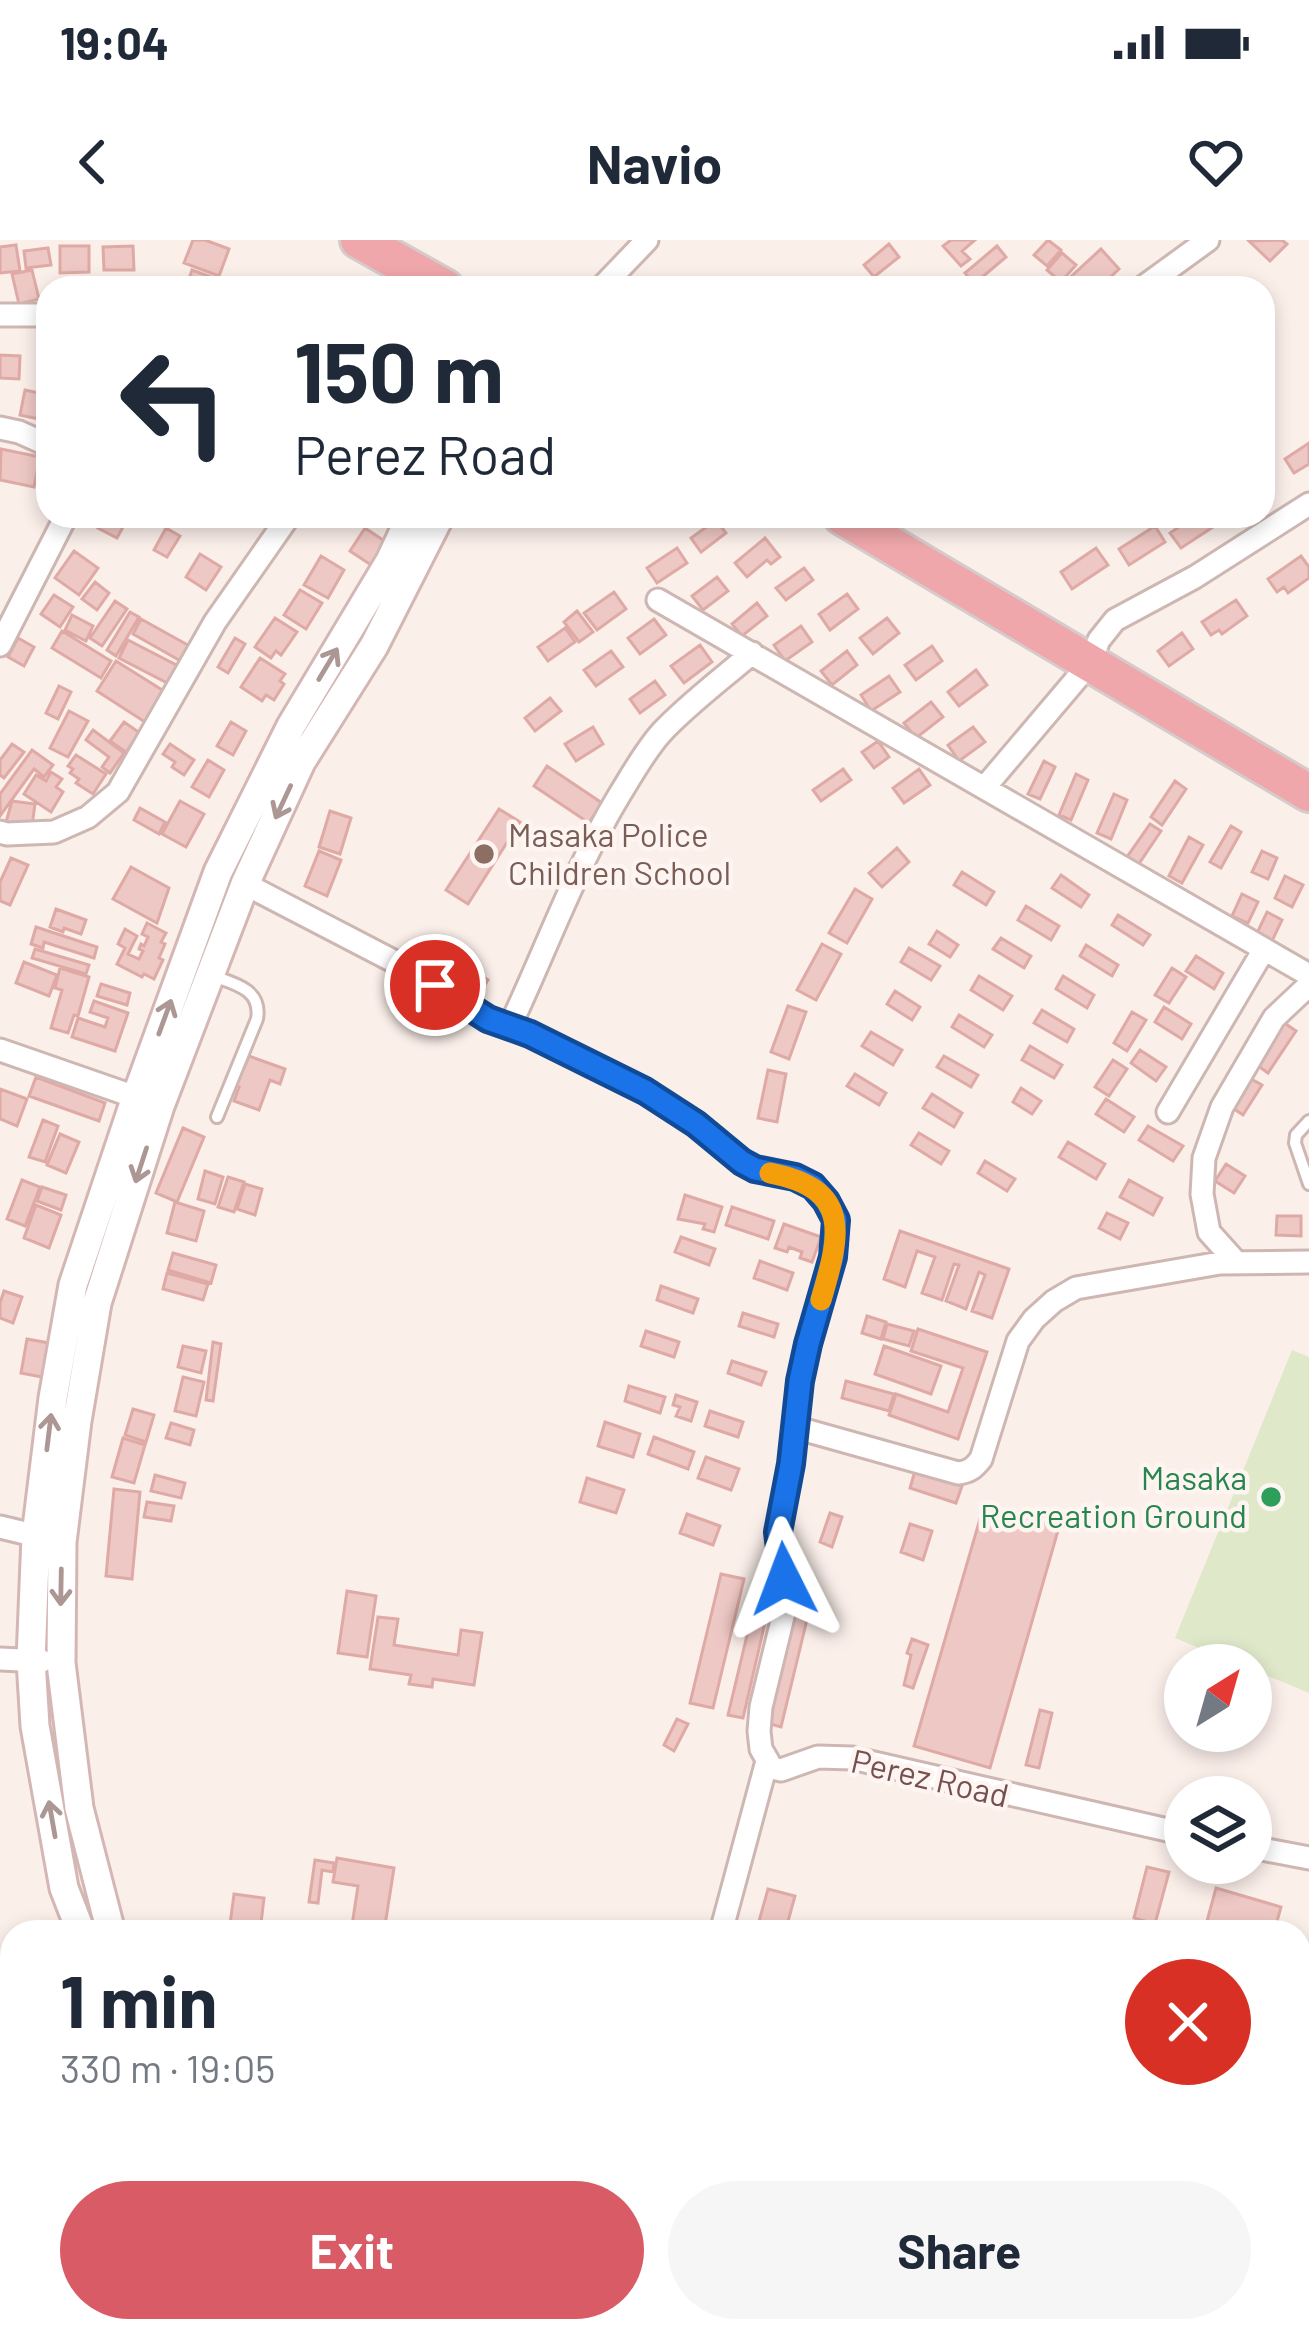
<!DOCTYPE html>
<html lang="en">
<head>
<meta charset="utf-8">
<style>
  :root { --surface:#fff; --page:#f6f6f7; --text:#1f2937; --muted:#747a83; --accent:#d95b66 }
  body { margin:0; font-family:Barlow,sans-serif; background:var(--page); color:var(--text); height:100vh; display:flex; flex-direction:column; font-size:45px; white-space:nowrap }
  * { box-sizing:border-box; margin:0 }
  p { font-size:39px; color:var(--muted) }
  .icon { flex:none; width:66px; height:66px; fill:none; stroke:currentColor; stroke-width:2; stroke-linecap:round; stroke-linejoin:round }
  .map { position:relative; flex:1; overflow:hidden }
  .details { position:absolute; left:0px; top:1680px; width:1311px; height:423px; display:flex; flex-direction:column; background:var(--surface); border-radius:36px 36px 0 0; box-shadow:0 6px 18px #0003 }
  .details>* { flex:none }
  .guide { position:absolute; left:36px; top:36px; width:1239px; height:252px; border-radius:36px; box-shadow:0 6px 18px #0003; background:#fff; color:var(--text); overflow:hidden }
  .needle { width:78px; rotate:37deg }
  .controls { position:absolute; left:1164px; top:1404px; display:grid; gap:24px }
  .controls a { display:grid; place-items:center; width:108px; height:108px; border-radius:50%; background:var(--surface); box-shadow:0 6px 18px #0003; font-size:60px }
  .pin { position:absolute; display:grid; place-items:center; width:102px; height:102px; color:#fff; margin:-51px; border:6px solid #fff; border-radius:50%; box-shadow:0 3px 12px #0007 }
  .me { position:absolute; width:132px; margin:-66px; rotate:357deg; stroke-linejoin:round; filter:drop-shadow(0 0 9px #0008) }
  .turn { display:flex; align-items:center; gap:42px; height:252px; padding:0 60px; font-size:54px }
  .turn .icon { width:156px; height:156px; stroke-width:2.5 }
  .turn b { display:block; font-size:84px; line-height:102px }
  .round { display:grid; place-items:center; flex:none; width:126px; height:126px; border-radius:63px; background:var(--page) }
  .overview { display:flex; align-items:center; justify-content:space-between; height:204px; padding:0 60px }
  h1 { font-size:72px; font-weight:700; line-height:90px }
  .action { display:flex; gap:24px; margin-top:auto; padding:24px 60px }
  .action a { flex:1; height:138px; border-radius:72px; background:var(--accent); color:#fff; font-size:48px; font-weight:700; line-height:138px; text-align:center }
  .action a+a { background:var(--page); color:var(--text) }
  .status { display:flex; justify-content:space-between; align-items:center; height:84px; padding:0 60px; background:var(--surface); direction:ltr }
  .status svg { height:33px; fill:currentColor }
  header { display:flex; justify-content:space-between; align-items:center; height:156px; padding:0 60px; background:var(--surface); font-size:54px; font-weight:700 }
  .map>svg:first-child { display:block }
  .green { fill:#dfe8c9 }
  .building { fill:#eec8c4; stroke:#dfaaa6; stroke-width:3 }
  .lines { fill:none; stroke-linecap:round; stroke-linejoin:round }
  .lane-casing { stroke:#ceb7b3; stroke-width:16 }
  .street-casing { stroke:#ceb7b3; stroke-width:27 }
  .secondary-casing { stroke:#d4b7b4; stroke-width:33 }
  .highway-casing { stroke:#d5cbca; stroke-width:42 }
  .lane { stroke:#fff; stroke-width:10 }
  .street { stroke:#fff; stroke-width:21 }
  .secondary { stroke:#fff; stroke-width:27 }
  .highway { stroke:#efa7ab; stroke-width:36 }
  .oneway { stroke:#ac9795 }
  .route-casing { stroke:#114b97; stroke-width:30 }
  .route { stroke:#1a73e8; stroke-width:21 }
  .slow { stroke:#f59e0b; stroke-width:21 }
  .education-dot { fill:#8d6e63; stroke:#fef4f1; stroke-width:4.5 }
  .leisure-dot { fill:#2e9e5b; stroke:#fef4f1; stroke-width:4.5 }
  .labels { text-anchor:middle; stroke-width:9; stroke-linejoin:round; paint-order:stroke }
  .education-label { font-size:33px; fill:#785e54; stroke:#fef4f1; text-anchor:start }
  .leisure-label { font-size:33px; fill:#27864d; stroke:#fef4f1; text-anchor:end }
  .street-label { font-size:33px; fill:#74514f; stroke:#fef4f1 }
</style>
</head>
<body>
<div class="status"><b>19:04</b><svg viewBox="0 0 49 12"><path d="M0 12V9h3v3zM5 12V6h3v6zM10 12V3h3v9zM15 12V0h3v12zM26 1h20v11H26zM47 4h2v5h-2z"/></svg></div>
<header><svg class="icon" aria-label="back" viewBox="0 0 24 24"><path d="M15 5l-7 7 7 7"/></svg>Navio<svg class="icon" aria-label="heart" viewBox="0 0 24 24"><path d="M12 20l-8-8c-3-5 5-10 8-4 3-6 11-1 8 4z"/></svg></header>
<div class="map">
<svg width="1309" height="2102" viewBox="0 0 1309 2102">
  <rect width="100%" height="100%" fill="#fbefea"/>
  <path class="green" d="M1292,1110L1309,1117V1453L1251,1429V1425H1240L1175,1398Z"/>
  <path class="building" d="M193,0H205L229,9L219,36L184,23Z
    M951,0H975L962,11L970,19L961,26L943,6Z
    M1048,0L1061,10L1047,26L1034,15Z
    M1282,0L1287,4L1270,21L1249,1Z
    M889,4L899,17L874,37L864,25Z
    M16,5L20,31L0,33V7Z
    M60,6H89V32L60,33Z
    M133,6L134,30H104L103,7Z
    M997,6L1006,17L974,44L965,33Z
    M48,8L51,25L26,28L24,11Z
    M1101,9L1119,29L1099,48H1068L1063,44Z
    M1062,13L1076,25L1061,42L1047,30Z
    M32,30L39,59L19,64L12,34Z
    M192,30L217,39L213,48H186Z
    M0,115L20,116L19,139L0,138Z
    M25,150L48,155V181L20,175Z
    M1309,203V224L1294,233L1285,219Z
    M1,209L40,217L34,247L0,240Z
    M104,276H129L117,298L98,288Z
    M1195,276H1210L1216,285L1181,308L1170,293Z
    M716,280L726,293L701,312L691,298Z
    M1155,286L1165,302L1129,325L1119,309Z
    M166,288L180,296L167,317L154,310Z
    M365,288L386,302L371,325L350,311Z
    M765,298L780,317L771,324L767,320L747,337L735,323Z
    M677,308L687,323L657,343L647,328Z
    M1096,308L1108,325L1072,349L1061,332Z
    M74,311L98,328L79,355L55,338Z
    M200,314L221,327L206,350L186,337Z
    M321,316L344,330L328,358L304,345Z
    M1301,316L1309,327V338L1288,353L1284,347L1277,352L1268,339Z
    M804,328L813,340L786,360L776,348Z
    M717,337L728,351L703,370L692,356Z
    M95,342L109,353L97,370L82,359Z
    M300,350L322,363L306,389L284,375Z
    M614,352L626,369L597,390L584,373Z
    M847,354L858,369L830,390L819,374Z
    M54,355L73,367L60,387L41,374Z
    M1236,360L1247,376L1222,394L1219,390L1211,395L1202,382Z
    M115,361L127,369L102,406L90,398Z
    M757,363L767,376L742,396L732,384Z
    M577,371L593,392L579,402L564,382Z
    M130,372L139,377L116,416L107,410Z
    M72,375L93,386L86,401L65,390Z
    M275,378L297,392L281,415L276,411L271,418L255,407Z
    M887,378L899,393L873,414L860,398Z
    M141,379L195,409L186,424L133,394Z
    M654,379L666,395L640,414L628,398Z
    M801,386L812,402L785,421L774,405Z
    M565,388L575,402L548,421L538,407Z
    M62,391L111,421L101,438L52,408Z
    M1182,393L1193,409L1169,426L1158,411Z
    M18,398L34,407L24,426L8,417Z
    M235,398L245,404L228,433L218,427Z
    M128,400L182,428L173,446L119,418Z
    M700,405L712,422L684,443L671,426Z
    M932,406L942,421L916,440L905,425Z
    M611,411L623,427L596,446L584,430Z
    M847,411L857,425L832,445L821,431Z
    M260,418L285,434L280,441L284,444L274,460L266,455L262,461L241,447Z
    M116,421L167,453L148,484L97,451Z
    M976,430L987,445L959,466L948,452Z
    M889,436L900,452L871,471L861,455Z
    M655,441L665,455L640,473L630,459Z
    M59,446L71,452L58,479L46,473Z
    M550,458L561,471L535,491L525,478Z
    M931,462L943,477L916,498L904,483Z
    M69,471L88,481L68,517L50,508Z
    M124,482L140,493L126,512L110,501Z
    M231,482L246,491L233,515L217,506Z
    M593,487L603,504L576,521L565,504Z
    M973,487L985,502L959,521L948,505Z
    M93,490L124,513L110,533L102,527L109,517L86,500Z
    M878,501L889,517L874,528L862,512Z
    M12,504L24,512L4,538L0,535V520Z
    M170,504L194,520L184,535L172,527L175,522L163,514Z
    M32,510L53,525L44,537L34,529L0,576V554Z
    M76,515L106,534L93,554L76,543L79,539L70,533L73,529L68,526Z
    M208,520L224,530L209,557L192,547Z
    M1044,521L1055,527L1040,559L1028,554Z
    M547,526L602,563L589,583L534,546Z
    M843,529L851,540L821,561L813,550Z
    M919,529L930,545L904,563L893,548Z
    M51,532L62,539L56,547L63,552L51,572L24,554L36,535L46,541Z
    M1076,534L1088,540L1071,580L1059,575Z
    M1175,541L1186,549L1162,585L1151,577Z
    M1114,554L1127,560L1111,599L1097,593Z
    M12,561L35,564L32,586L6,582Z
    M180,561L204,574L186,607L162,594Z
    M140,568L165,582L159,594L134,580Z
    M499,569L520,582L468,664L446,650Z
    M330,571L351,578L340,614L319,607Z
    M1150,584L1161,591L1138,625L1127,617Z
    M1231,586L1241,592L1221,628L1210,622Z
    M1189,597L1203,605L1182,643L1169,636Z
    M897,608L909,622L882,647L869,633Z
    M319,611L341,620L327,656L305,646Z
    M1262,611L1277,618L1268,639L1252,632Z
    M11,618L28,625L10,665L0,661V642Z
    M131,627L169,648L157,683L113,659Z
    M962,632L994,652L986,665L954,645Z
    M1061,635L1089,655L1081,667L1052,648Z
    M1285,636L1303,645L1292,667L1275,658Z
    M855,649L872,659L847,703L829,693Z
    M1242,654L1258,662L1248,683L1232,676Z
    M1026,666L1059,686L1051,700L1018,680Z
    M56,669L86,680L81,694L64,688L63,692L50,687Z
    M1267,672L1282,680L1272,701L1257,693Z
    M1118,675L1150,695L1143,705L1112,685Z
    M147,683L166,693L161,702L165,704L159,718L163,720L154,739L144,734L142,737L117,724L125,708L118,704L125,689L137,696L128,714L139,719L143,711L139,709L141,704L144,706L148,697L142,694Z
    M36,687L97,707L94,718L44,702L43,708L31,704Z
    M937,691L958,705L950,717L929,704Z
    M1001,698L1031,716L1024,728L993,709Z
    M822,704L841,714L816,760L797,750Z
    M433,705L488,740L476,758L422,723Z
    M1086,705L1118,725L1112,736L1080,716Z
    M909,708L940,726L931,740L901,722Z
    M35,709L89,725L86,734L32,718Z
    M1196,716L1223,733L1214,749L1186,731Z
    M24,722L57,735L49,756L16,743Z
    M60,728L89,737L78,776L74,775L68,793L51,788L62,750L55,748Z
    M1172,728L1186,737L1169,763L1155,755Z
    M979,736L1012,756L1003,770L971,750Z
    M1063,736L1094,755L1087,768L1056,749Z
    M101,744L130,753L127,765L97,756Z
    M895,751L920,767L912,780L887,764Z
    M94,761L128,773L115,811L72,797L78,778L105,787L108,778L90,772Z
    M788,766L806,772L789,819L771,812Z
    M1164,767L1191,784L1182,799L1155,782Z
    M1042,770L1074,789L1067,802L1034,783Z
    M1132,772L1146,780L1127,811L1114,803Z
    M959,775L992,795L984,807L952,787Z
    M1280,780L1296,791L1268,833L1253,822Z
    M871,792L902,810L893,825L862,806Z
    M1030,806L1062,825L1054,838L1022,820Z
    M1140,810L1166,827L1156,841L1131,823Z
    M249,816L285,829L280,844L270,840L259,870L234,861L239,847L233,845L240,826L244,828Z
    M944,816L978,835L971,847L937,827Z
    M1113,820L1127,829L1109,856L1095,847Z
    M768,830L786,834L777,882L758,878Z
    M855,834L886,853L879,865L847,846Z
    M1246,836L1262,845L1243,875L1228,865Z
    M36,837L105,863L99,881L29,856Z
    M1021,848L1041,861L1032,874L1013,862Z
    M0,849L27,859L17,886L0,879Z
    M932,854L962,873L954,887L923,868Z
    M1106,859L1134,877L1124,892L1096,874Z
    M43,880L58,886L45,922L29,917Z
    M1148,886L1183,906L1173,921L1139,900Z
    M183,888L204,897L177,962L156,953Z
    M919,893L949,911L941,924L911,905Z
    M60,894L79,902L66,933L47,925Z
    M1068,902L1105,924L1096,939L1059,917Z
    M985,921L1015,939L1007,951L978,933Z
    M1226,924L1245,936L1234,953L1215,941Z
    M205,931L223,937L215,964L198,959Z
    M228,937L244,942L234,972L218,967Z
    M22,940L40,947L25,986L7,979Z
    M1129,940L1162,958L1153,975L1120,957Z
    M245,944L262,949L255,975L237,969Z
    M42,947L66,955L61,970L37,961Z
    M685,955L722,967L714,992L703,989L705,984L678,979Z
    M175,962L204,971L196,1001L167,993Z
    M36,965L61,975L49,1008L24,998Z
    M732,967L774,981L768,999L726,985Z
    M1107,973L1128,983L1120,999L1099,988Z
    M1277,976H1301V996L1276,995Z
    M784,984L821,997L812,1022L800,1018L802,1012L789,1007L787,1012L775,1008Z
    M900,991L1009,1029L992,1078L972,1071L985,1035L979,1032L966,1069L946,1061L959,1025L954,1024L942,1060L922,1053L935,1017L917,1011L905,1047L884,1039Z
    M681,997L715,1009L709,1025L675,1012Z
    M173,1013L216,1025L211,1043L168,1030Z
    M760,1021L793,1033L787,1050L754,1038Z
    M167,1033L208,1044L203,1060L163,1049Z
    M661,1046L698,1059L693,1073L657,1060Z
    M4,1051L22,1057L13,1083L0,1078V1063Z
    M743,1073L778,1084L774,1097L739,1086Z
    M867,1076L886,1082L881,1099L862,1093Z
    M887,1084L914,1091L909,1106L883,1099Z
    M918,1089L987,1112L958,1199L889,1175L896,1154L948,1172L963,1128L911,1111Z
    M646,1091L679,1102L674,1117L641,1106Z
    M27,1099L49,1103L42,1137L21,1133Z
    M213,1102L221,1104L213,1161L206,1160Z
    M183,1106L206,1111L201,1133L178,1127Z
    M884,1106L941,1126L931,1154L875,1134Z
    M732,1121L766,1132L761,1145L728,1133Z
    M183,1137L204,1142L196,1176L175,1171Z
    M846,1141L894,1154L889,1171L842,1158Z
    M629,1146L665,1157L660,1173L625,1161Z
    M676,1155L697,1162L691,1181L676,1176L680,1167L673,1165Z
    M133,1169L154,1175L146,1202L125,1195Z
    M710,1171L743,1182L738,1197L705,1186Z
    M605,1182L640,1194L633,1217L598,1206Z
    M171,1183L194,1190L190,1205L166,1198Z
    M654,1197L694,1212L688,1229L648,1214Z
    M123,1198L145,1205L134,1243L112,1237Z
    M706,1217L739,1229L731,1250L698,1238Z
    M915,1231L962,1246L956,1263L910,1248Z
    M155,1235L185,1243L181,1258L151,1251Z
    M587,1238L624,1250L616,1273L580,1262Z
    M114,1249L140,1252L132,1339L106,1336Z
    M147,1262L174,1266L171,1281L144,1277Z
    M984,1265L1059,1287L990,1528L914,1506Z
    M830,1273L842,1277L832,1307L820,1302Z
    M687,1274L720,1286L713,1305L680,1293Z
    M910,1284L932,1291L923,1320L901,1312Z
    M721,1334L744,1339L713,1468L690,1463Z
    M759,1345L773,1348L743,1478L728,1475Z
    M347,1351L376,1356L367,1417L338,1413Z
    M794,1355L812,1359L781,1487L763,1482Z
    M378,1377L398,1379L394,1405L458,1415L461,1390L482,1393L474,1445L433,1439L432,1447L409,1444L411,1435L370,1429Z
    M912,1399L928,1405L913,1448L904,1445L911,1415L907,1413Z
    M1040,1470L1052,1473L1039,1528L1026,1525Z
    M677,1479L688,1484L674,1511L664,1505Z
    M337,1618L394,1628L384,1692H351L358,1646L333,1642Z
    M315,1620L334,1623L333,1632L322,1630L318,1663L309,1662Z
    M1147,1627L1169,1632L1155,1684L1134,1678Z
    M1216,1648L1281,1667L1274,1692H1204Z
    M768,1649L795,1656L785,1692H756Z
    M234,1654L264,1658L260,1692H229Z
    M1309,1919V1989L1307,1994L1299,1991V1950Z
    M1299,2062H1302L1309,2086V2102H1302L1296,2095L1286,2097L1284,2091H1299Z
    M444,2091L563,2093L587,2091L585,2102H489Z"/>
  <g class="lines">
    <g class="lane-casing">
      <path id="lane" d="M213,736C236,744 262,750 257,779L217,877
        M1309,881L1296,895L1295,903L1309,944"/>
    </g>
    <g class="street-casing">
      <path id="street" d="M601,48L647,0
        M1142,48L1208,0
        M0,75H48
        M0,188L19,192L48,205
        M658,360L1309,735
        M0,405L66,276
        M985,547L1090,423L1099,400L1115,380L1195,337L1309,264
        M0,592L7,594L54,592L88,577L118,552L215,382L289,276
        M245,644L399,724L488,779L530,793L645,851L696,884L742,922L755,929L795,937L813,946L826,961L835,980L833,1017L807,1104L801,1141L791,1224L778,1292V1306L788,1356L761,1467L759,1491L761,1509L772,1528L781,1530L818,1517L852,1518L1185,1594
        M509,788C546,710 575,628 620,554C633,533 645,511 661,493C688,464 722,439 752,413
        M0,810L147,861
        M1168,872L1263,711
        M1236,1022L1209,992L1202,954L1204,918L1222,867L1274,778L1309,745
        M794,1187L958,1233C969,1232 974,1228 981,1219L1018,1101L1034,1079L1054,1061L1076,1048L1220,1023L1309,1022
        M0,1287L46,1298
        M0,1419L42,1421
        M1251,1607L1309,1618
        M721,1692L767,1521
        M0,1816L12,1821
        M1299,1852L1309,1820
        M0,1915L12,1937
        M617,2102L619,2091
        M1223,2102L1226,2091"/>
    </g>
    <g class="secondary-casing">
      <path id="secondary" d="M81,1692L64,1648L35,1486L31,1420L36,1296L53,1158L73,1045L136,857L218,632L291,486L390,321L411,276
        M111,1692L79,1568L61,1423L62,1302L77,1181L97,1063L160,866L245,644L301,522L374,406L440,276
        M327,2091L338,2102
        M362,2091L375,2102"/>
    </g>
    <g class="highway-casing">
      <path id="highway" d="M359,0L445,48
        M842,276L1309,553"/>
    </g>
    <use href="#lane" class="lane"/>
    <use href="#street" class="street"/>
    <use href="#secondary" class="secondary"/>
    <use href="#highway" class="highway"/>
  </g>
  <defs><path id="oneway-shaft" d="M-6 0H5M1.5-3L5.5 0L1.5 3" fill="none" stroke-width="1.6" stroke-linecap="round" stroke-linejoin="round" transform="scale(3)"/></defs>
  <g class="oneway">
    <use href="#oneway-shaft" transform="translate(328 424) rotate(-59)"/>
    <use href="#oneway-shaft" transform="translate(283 562) rotate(115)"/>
    <use href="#oneway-shaft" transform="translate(165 777) rotate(-70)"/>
    <use href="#oneway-shaft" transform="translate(141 925) rotate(108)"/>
    <use href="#oneway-shaft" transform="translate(49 1192) rotate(-83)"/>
    <use href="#oneway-shaft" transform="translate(61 1347) rotate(91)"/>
    <use href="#oneway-shaft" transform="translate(52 1579) rotate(-100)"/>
  </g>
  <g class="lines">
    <g class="route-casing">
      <path id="route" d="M435,745L488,779L530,794L645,851L696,884L742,922L755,929L795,937L813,946L826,961L836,980L833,1017L808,1104L800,1141L791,1224L778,1292L784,1339"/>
    </g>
    <use href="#route" class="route"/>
    <path class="slow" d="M770,933C853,949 840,995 821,1060"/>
  </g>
  <circle class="education-dot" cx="484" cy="614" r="12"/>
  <circle class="leisure-dot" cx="1271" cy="1257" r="12"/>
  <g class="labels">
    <g class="education-label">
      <text x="508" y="607">Masaka Police<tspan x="508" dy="38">Children School</tspan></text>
    </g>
    <g class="leisure-label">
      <text x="1247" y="1250">Masaka<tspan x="1247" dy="38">Recreation Ground</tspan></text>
    </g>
    <g class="street-label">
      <text transform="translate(930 1538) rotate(13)" y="12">Perez Road</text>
    </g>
  </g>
</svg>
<div class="controls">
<a><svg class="needle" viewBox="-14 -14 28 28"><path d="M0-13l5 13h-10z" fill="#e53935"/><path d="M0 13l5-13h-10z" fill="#747a83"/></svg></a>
<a><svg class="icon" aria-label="layers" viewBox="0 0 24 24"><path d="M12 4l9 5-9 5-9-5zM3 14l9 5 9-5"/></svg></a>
</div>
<div class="pin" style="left:435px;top:745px;background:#d93025"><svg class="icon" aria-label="arrive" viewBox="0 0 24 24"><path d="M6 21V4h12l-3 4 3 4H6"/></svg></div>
<svg class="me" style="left:784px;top:1339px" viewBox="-20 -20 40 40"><path d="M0-17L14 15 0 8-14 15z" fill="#1a73e8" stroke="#fff" stroke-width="4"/></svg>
<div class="guide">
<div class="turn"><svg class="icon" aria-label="left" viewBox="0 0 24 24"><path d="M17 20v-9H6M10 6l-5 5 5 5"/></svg><div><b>150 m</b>Perez Road</div></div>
</div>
<section class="details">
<div class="overview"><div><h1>1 min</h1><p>330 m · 19:05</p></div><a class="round" style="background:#d93025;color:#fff"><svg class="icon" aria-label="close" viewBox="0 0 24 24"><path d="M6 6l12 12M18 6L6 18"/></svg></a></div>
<div class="action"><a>Exit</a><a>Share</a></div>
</section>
</div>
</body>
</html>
